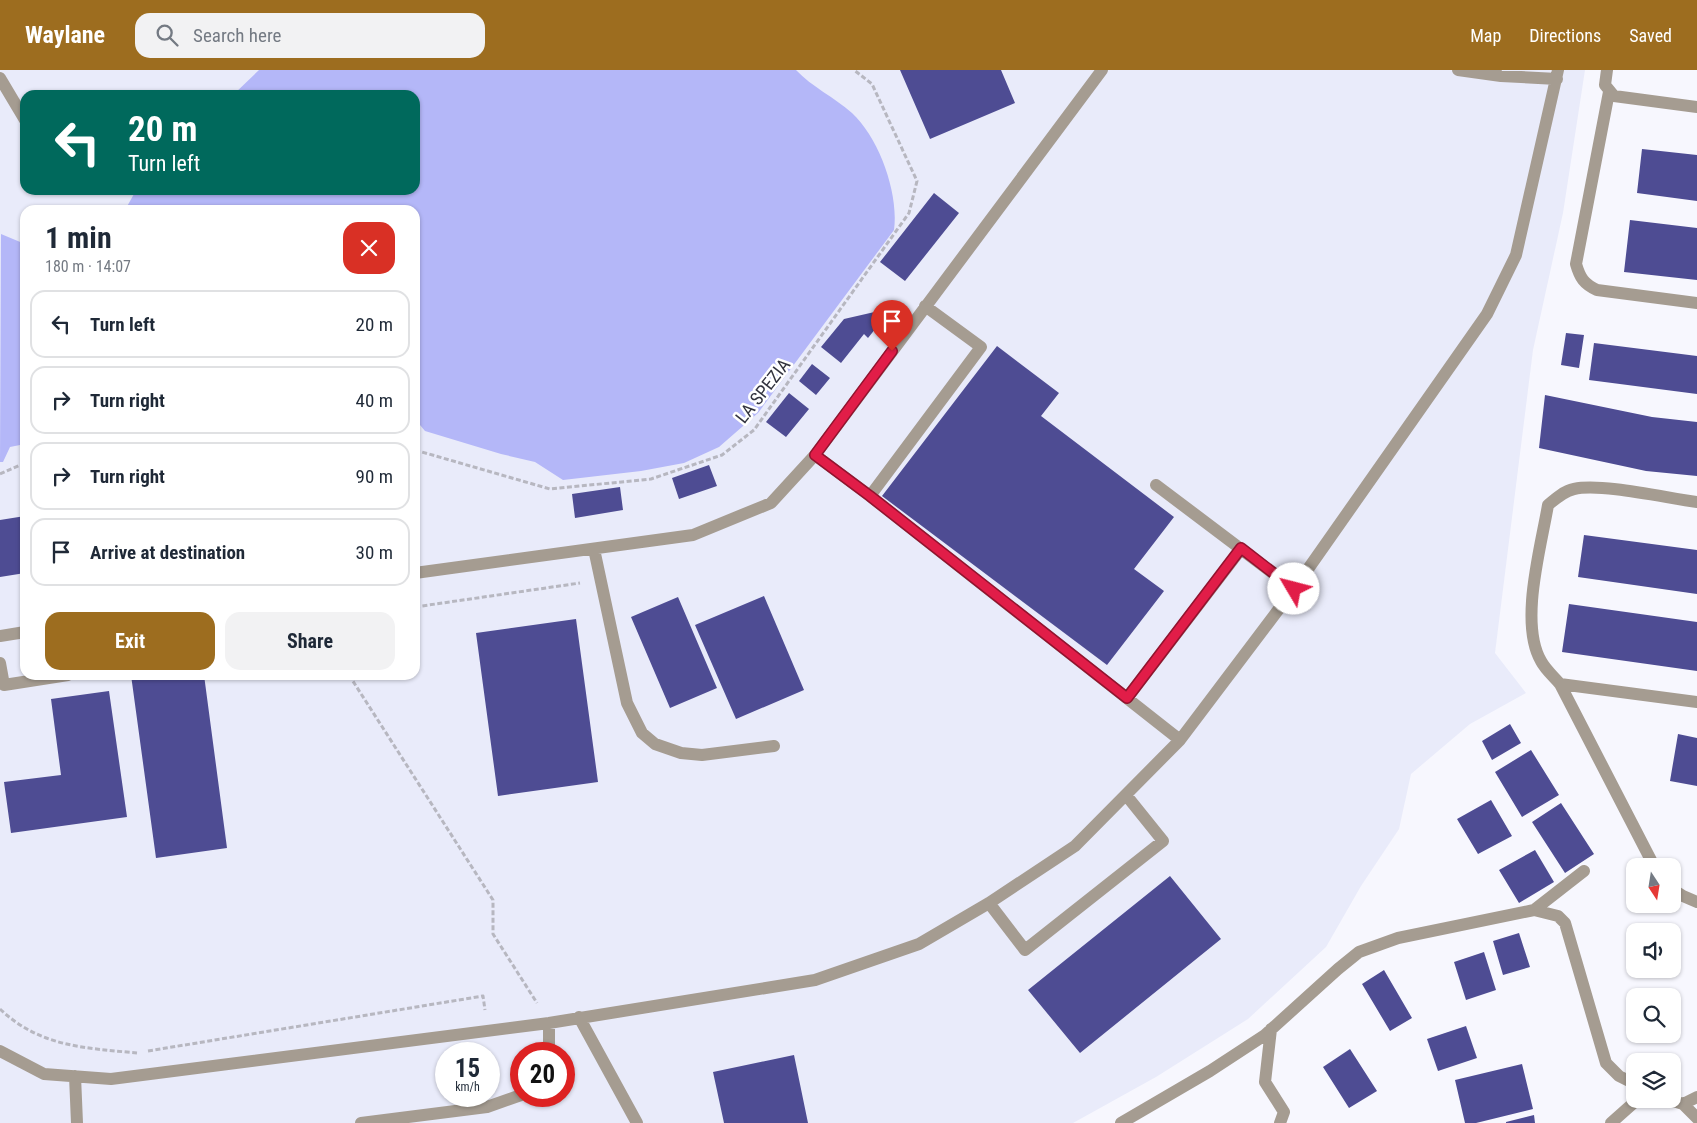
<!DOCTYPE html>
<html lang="en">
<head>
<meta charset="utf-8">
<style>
  :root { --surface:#fff; --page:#f2f2f3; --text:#1f2937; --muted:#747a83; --line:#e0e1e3; --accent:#9d6d1f }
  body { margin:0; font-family:"Roboto Condensed",sans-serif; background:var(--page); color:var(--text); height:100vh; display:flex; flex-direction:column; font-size:19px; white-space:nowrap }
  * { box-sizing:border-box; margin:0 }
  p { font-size:16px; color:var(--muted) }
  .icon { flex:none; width:28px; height:28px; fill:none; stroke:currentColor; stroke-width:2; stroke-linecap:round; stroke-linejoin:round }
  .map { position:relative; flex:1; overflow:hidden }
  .details { position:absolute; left:20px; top:135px; width:400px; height:475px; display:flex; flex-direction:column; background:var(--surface); border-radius:15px; box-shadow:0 1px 4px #0004 }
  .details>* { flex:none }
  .hud { position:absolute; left:20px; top:20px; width:400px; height:105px; border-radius:15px; box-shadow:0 1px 4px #0004; background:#00695c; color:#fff; overflow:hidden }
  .needle { width:32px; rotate:168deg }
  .fabs { position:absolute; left:1626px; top:788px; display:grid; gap:10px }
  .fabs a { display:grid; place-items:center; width:55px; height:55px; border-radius:10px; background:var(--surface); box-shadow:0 1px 4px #0004; font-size:25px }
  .speed { position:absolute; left:435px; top:972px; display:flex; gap:10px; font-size:25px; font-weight:700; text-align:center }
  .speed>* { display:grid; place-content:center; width:65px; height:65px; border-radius:50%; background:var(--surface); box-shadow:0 1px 4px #0004; line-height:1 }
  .speed small { font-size:12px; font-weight:400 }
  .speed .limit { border:8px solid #d22; background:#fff; color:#111 }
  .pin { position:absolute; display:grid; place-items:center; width:42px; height:42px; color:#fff; margin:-51px -21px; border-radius:50% 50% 50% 0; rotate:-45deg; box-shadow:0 0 5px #0007 }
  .pin .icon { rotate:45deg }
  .me { position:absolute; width:55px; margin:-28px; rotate:307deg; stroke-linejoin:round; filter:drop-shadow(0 0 4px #0008) }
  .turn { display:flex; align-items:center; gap:18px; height:105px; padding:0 25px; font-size:22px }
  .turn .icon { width:65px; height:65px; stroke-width:2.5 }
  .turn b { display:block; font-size:35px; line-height:42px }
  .round { display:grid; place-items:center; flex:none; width:52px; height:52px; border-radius:15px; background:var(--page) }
  .head { display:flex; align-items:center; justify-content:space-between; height:85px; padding:0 25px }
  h1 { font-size:30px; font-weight:700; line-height:38px }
  .button { display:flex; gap:10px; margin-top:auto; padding:10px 25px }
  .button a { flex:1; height:58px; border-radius:15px; background:var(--accent); color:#fff; font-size:20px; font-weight:700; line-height:58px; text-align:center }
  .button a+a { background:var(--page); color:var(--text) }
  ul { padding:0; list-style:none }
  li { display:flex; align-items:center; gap:15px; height:68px; margin:0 10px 8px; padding:0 15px; border:2px solid var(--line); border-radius:15px }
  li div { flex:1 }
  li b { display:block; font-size:19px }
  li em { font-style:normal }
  header { display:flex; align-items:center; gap:30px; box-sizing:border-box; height:70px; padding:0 25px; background:var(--accent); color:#fff }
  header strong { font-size:24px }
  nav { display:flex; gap:28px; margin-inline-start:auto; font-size:18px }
  .search { width:350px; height:45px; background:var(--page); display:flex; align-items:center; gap:12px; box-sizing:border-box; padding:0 18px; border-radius:15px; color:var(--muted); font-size:19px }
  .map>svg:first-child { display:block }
  .built { fill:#e9ebfa; fill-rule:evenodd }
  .water { fill:#b4b7f8 }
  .building { fill:#4e4c93 }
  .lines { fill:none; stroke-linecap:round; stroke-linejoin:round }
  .path { stroke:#b7b7c0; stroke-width:3; stroke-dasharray:5 2.5; stroke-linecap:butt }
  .minor { stroke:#a59c91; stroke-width:12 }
  .route-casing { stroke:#92132f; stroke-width:12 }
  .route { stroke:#e11d48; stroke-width:9 }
  .labels { text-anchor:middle; stroke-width:5; stroke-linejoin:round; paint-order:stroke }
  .street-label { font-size:18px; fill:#32333f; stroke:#fff }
</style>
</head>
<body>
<header>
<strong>Waylane</strong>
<div class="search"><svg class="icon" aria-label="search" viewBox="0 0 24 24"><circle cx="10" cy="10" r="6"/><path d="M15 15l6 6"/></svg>Search here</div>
<nav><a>Map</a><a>Directions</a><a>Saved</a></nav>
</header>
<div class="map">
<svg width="1697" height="1053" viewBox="0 0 1697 1053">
  <rect width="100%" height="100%" fill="#f7f7fe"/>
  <path class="built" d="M0,0H1585L1563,143L1533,280L1495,583L1526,623L1470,654L1411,704L1399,759L1361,816L1326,877L1248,949L1156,1007L1073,1053H0ZM25,25H415V120H25ZM25,140H415V605H25ZM446,984H489V1026H446ZM521,984H564V1026H521Z"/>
  <path class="water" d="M259,0H796C812,17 834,27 852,43C879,68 899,123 894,160L758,343L719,377L684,393L641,401L563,410L535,392L501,384L425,361L415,349V140H125L134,124L133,120H415V25H233Z
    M1,164L25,174V374L10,377L3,392H0Z"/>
  <path class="building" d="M900,0H1001L1015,33L930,69Z
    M1642,79L1697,85V131L1637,123Z
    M934,123L959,143L905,211L880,192Z
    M1630,150L1697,158V210L1624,202Z
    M892,238L868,268L864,264L841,293L821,277L844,249Z
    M1566,263L1584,265L1579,298L1561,295Z
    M1594,273L1697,286V324L1589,310Z
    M997,276L1059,323L1041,346L1174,447L1134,499L1164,521L1107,595L882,426Z
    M812,294L830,308L816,325L799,311Z
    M789,323L809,339L786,367L766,352Z
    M1545,325L1652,347L1697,352V406L1646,401L1539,378Z
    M709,395L717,416L679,429L672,408Z
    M620,417L623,440L575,448L572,424Z
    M416,421L420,445L415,446V422Z
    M25,446V503L0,507V450Z
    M1584,465L1697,480V524L1578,507Z
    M764,526L804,620L736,649L695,555Z
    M678,527L717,618L670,638L631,547Z
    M1569,534L1697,552V601L1562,582Z
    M576,549L598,712L498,726L476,563Z
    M131,605H204L227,778L156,788Z
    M109,621L127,747L11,763L4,712L61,705L51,629Z
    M1510,654L1521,673L1492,690L1482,671Z
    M1678,664L1697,668V716L1670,711Z
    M1531,680L1559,725L1522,747L1495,702Z
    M1491,730L1512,766L1478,784L1457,749Z
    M1561,733L1594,784L1565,803L1532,752Z
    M1535,780L1554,812L1519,833L1499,800Z
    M1170,806L1221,869L1080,983L1028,920Z
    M1519,863L1530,897L1503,905L1493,871Z
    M1484,882L1496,920L1466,930L1454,892Z
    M1384,900L1412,948L1390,961L1362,914Z
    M1466,956L1477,988L1438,1001L1427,969Z
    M1350,979L1377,1021L1349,1038L1323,997Z
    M794,985L808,1053H724L713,1002Z
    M1522,994L1533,1039L1476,1053H1465L1455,1010Z
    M1534,1045L1535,1053H1506V1052Z"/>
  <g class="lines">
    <path class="path" d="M415,380L550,419L651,409L722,385L754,360L909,143L917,111L872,14L854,0
      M0,404L25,393
      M415,537L580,513
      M349,605L493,830V864L537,933
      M0,939C40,977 85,978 137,983
      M148,981L483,926L485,940"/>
    <path class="minor" d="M1458,0L1501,6L1557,9
      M1607,0L1605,15L1614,26L1697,37
      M0,8L25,50
      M1609,22L1576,194C1580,208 1584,214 1597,220L1697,233
      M815,385L870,426L981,277L925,236
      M1156,415L1294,519
      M870,426L1180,670
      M594,479L627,633L642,663L655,674L681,683L702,685L774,676
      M415,503L693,465L771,433L815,385L1102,0
      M0,566L25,562
      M0,593L4,615L68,605
      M1560,614L1697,632
      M1127,628L1241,479
      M1654,796L1560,614C1554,607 1545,599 1541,591C1519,553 1541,477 1548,435C1555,429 1564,421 1574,419C1602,413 1666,428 1697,432
      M1672,819L1683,826L1697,832
      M989,833L1025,880L1163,771L1126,725
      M1534,840L1584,801
      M579,947L637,1053
      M549,953V984
      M1271,959L1265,1012L1284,1042L1280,1053
      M0,981L44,1004L111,1009L549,953L815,910L919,874L989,833L1075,776L1180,670L1294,519L1487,244L1516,185L1558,0
      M75,1006L77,1053
      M1667,1029L1683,1034L1697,1048
      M1683,1034L1697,1027
      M361,1053L487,1037L521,1025
      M1121,1053L1210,1001L1265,965L1338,899L1359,882L1398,868L1534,840L1558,846L1565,853L1606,993L1619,1006L1635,1014
      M1611,1053L1638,1029"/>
  </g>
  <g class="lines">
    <g class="route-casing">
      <path id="route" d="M892,281L815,385L870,426L1127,628L1241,478L1294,519"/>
    </g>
    <use href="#route" class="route"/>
  </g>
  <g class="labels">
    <g class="street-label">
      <text transform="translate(763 321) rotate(-52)" y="6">LA SPEZIA</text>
    </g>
  </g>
</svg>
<div class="fabs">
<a><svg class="needle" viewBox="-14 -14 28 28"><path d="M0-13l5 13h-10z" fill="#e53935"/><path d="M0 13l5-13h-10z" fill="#747a83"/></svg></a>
<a><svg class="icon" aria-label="sound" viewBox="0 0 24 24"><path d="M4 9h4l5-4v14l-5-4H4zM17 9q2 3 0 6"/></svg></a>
<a><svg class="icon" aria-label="search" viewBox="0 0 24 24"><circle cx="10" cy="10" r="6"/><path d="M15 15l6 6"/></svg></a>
<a><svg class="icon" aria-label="layers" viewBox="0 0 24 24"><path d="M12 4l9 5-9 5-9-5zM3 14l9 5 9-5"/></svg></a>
</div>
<div class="speed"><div>15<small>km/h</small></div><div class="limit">20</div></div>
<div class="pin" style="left:892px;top:281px;background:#d93025"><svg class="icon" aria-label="arrive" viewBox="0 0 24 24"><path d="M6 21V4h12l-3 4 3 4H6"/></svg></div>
<svg class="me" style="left:1294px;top:519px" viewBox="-20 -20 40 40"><circle r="19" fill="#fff"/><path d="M0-13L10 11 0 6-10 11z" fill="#e11d48"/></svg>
<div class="hud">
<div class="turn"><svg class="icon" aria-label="left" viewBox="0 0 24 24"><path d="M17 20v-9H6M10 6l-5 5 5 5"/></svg><div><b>20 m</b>Turn left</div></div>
</div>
<section class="details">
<div class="head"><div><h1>1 min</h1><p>180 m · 14:07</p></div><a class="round" style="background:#d93025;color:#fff"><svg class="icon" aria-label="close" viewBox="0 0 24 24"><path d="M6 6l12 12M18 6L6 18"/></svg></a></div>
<ul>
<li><svg class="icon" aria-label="left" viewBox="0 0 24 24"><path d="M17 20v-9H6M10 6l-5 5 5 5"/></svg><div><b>Turn left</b></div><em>20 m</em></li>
<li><svg class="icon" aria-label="right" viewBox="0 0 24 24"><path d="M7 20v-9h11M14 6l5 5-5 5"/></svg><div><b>Turn right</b></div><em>40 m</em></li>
<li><svg class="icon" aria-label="right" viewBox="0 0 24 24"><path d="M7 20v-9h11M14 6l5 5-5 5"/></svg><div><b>Turn right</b></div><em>90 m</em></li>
<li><svg class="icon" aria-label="arrive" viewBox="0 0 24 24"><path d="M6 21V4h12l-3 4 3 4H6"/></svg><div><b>Arrive at destination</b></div><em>30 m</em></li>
</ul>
<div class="button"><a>Exit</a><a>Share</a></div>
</section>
</div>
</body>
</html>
